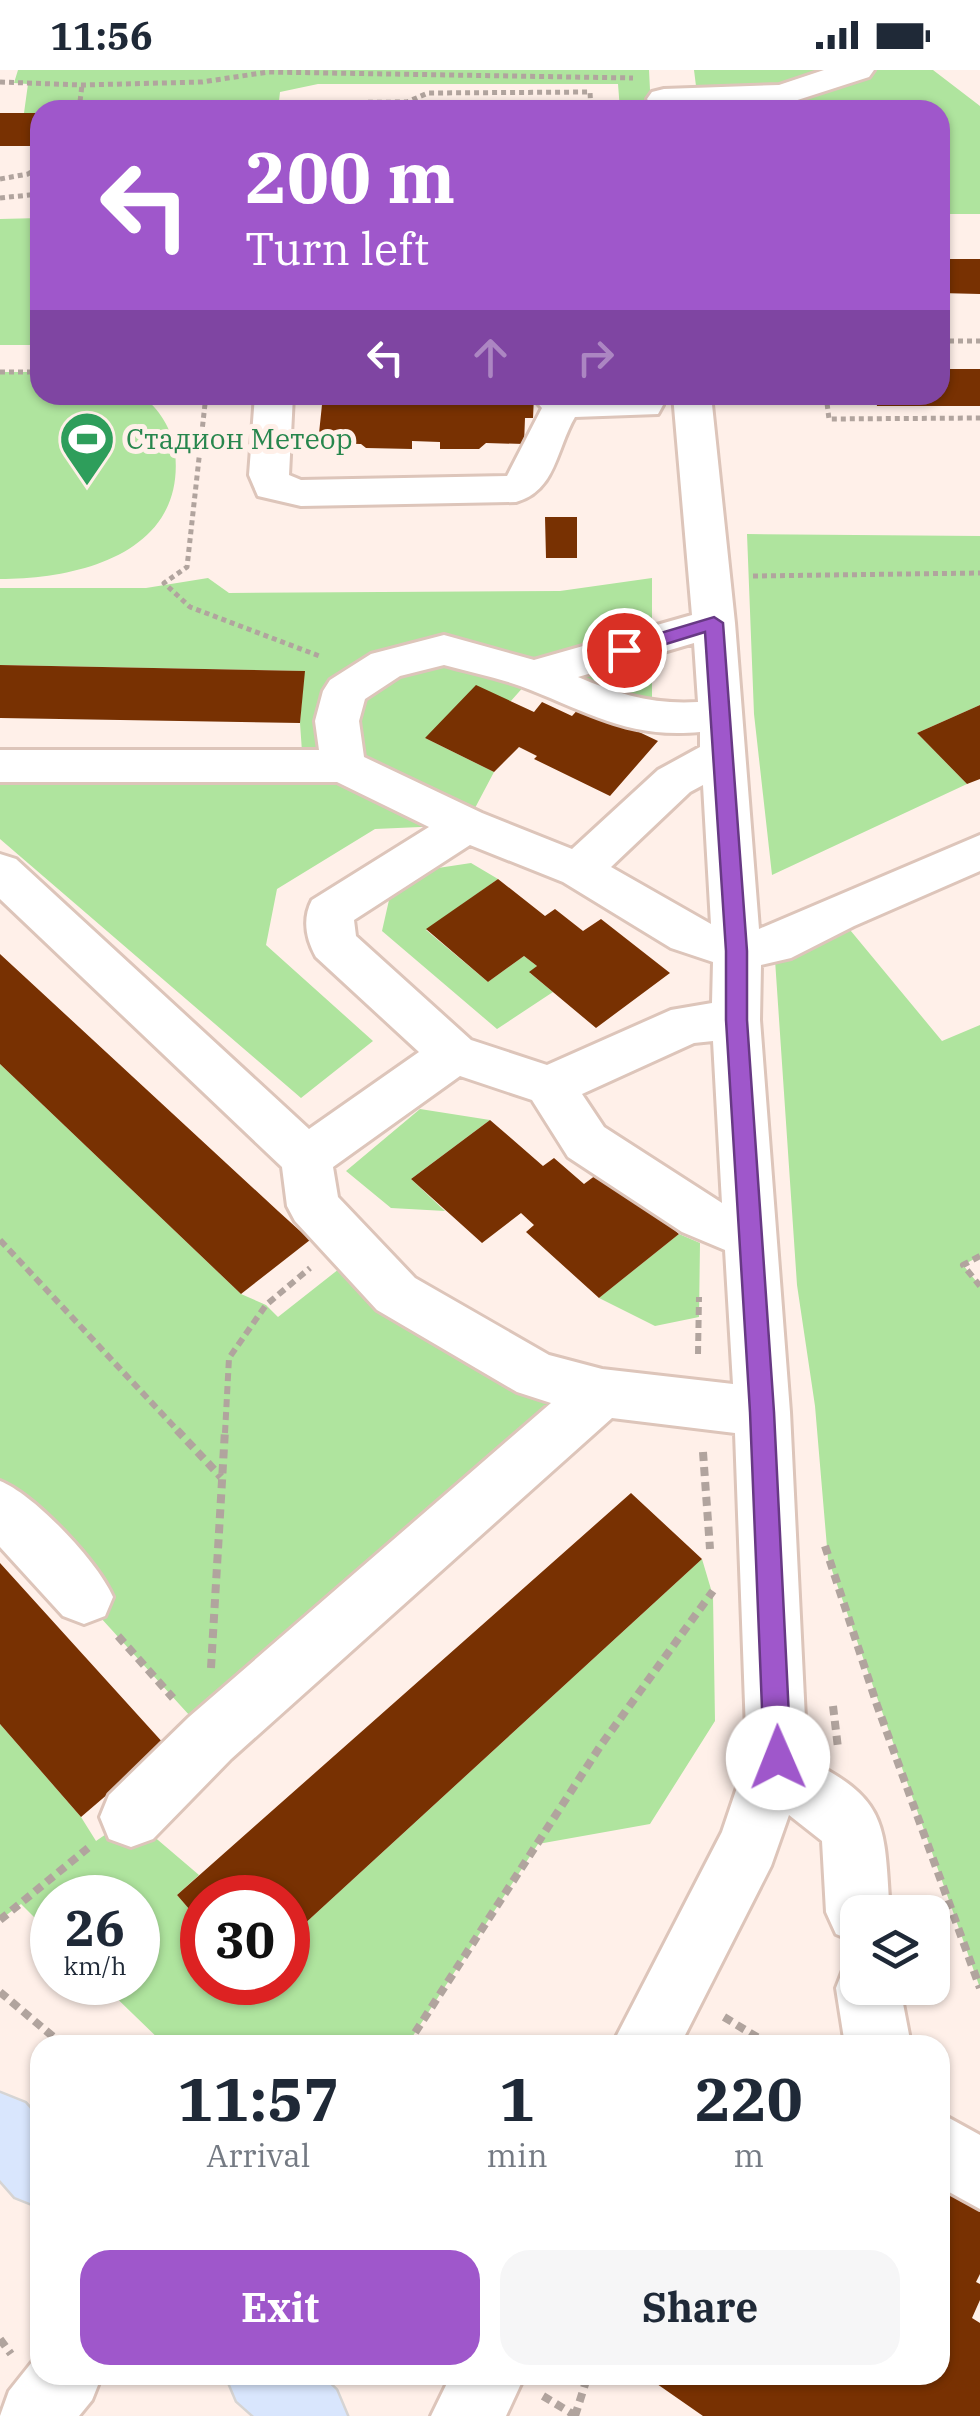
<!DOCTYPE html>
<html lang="en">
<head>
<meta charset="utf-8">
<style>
  :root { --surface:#fff; --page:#f6f6f7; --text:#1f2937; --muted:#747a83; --accent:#9f57cb }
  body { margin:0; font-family:"IBM Plex Serif",serif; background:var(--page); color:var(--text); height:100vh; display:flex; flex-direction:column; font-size:38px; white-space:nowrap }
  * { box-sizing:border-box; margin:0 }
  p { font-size:32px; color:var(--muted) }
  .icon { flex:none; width:55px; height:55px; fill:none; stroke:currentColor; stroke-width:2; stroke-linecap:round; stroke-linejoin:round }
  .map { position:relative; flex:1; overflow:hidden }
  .panel { position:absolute; left:30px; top:1965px; width:920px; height:350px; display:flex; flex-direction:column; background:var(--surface); border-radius:30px; box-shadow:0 2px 8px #0004 }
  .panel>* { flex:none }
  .guide { position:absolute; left:30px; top:30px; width:920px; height:305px; border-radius:30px; box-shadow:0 2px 8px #0004; background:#9f57cb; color:#fff; overflow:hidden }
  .tools { position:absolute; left:840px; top:1825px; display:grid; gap:20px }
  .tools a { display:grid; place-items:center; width:110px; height:110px; border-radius:20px; background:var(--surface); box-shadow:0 2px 8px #0004; font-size:50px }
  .speed { position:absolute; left:30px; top:1805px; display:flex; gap:20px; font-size:50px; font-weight:700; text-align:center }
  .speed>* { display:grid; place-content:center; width:130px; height:130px; border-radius:50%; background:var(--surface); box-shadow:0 2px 8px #0004; line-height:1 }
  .speed small { font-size:25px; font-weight:400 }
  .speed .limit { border:15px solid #d22; background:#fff; color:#111 }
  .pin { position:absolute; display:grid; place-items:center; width:85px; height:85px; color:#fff; margin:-42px; border:5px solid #fff; border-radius:50%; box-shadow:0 2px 10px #0007 }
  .me { position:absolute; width:110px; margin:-55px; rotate:359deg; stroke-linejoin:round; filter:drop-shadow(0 0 8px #0008) }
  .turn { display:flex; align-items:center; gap:35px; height:210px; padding:0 50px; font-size:45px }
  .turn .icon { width:130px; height:130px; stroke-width:2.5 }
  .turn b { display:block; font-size:70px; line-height:85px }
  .lanes { display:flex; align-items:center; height:95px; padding:0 50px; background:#0003; justify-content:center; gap:50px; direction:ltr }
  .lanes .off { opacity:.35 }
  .eta { display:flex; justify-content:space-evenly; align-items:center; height:170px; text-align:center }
  .eta b { font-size:60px; font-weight:700; line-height:70px }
  .action { display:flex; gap:20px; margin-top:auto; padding:20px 50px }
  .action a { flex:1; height:115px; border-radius:30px; background:var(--accent); color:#fff; font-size:40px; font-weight:700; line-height:115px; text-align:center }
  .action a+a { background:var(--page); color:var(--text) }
  .status { display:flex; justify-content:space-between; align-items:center; height:70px; padding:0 50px; background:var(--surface); direction:ltr }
  .status svg { height:28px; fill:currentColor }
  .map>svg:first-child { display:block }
  .green { fill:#afe49e }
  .building { fill:#783102 }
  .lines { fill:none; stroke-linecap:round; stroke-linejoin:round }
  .minor-casing { stroke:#ddc5ba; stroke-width:6 }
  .major-casing { stroke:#d6d4d3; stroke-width:5 }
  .path-far2 { stroke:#b1a49e; stroke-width:5; stroke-dasharray:5 4; stroke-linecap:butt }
  .path-far1 { stroke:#b1a49e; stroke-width:6; stroke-dasharray:8 5; stroke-linecap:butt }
  .path { stroke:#b1a49e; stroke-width:8; stroke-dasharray:9 6; stroke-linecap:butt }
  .minor { fill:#fff; fill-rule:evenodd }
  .major { fill:#d9e6fd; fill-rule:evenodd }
  .route { fill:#9f57cb; stroke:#673984; stroke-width:2.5 }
  .labels { text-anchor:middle; stroke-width:10; stroke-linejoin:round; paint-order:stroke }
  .far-leisure-label { font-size:28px; fill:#27864d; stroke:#fff0e9; text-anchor:start }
</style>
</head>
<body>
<div class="status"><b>11:56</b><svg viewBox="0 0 49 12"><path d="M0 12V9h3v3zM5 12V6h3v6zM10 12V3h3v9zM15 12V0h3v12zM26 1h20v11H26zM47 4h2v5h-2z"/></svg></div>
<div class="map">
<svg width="980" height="2346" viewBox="0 0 980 2346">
  <rect width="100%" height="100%" fill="#fff0e9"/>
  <path class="green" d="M18,0H649L651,40H620L618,14H318L280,22L278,40H40V43H24L28,14L14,13Z
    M694,0H933L980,36V144H940V40H699Z
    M40,148V275H0V149Z
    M0,302H40V325H140C159,337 173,361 175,382C186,483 79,509 0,509Z
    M747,464L980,466V635L917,663L967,714L772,805L754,644Z
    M208,508L229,523L560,521L652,508V646L534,605L510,632L425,668L494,702L466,755L375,759L277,819L266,875L373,971L301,1028L0,769V696H303L300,653L304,601L0,595V518H146Z
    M471,793L498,809L426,860L488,912L524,886L537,896L530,903L553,922L497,959L382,861L389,830L438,798Z
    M836,843L942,971L980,955V1186L963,1195L980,1216V1918L828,1489L815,1336L797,1215L774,875Z
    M0,994L241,1224L266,1235L278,1247L358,1184L602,1323L210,1668L0,1437Z
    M420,1039L490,1050L411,1109L445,1141L391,1138L346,1101Z
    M679,1164L700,1173L699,1247L655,1256L599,1228Z
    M702,1489L713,1526L715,1651L650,1754L538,1774L407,1975H165L101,1913L138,1912V1828H52V1865L21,1834L0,1850V1654L81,1747L96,1771L131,1747L199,1805L177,1825L202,1854V1912H288V1869Z"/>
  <path class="building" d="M574,32V40H517V33Z
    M0,43H40V76H0Z
    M940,189H980V224L940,223Z
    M940,299H980V336H877L875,325H940Z
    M323,325L534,326L533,348H525L524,374L486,373L479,379H440V372L412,371V379L366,378L361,374L318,373Z
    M545,447H577V488H546Z
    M0,595L305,601L300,653L0,648Z
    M476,615L534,642L542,632L572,646L582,635L658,671L610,726L534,689L537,686L519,677L494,702L425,668Z
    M980,635V709L967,714L917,663Z
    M498,809L545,846L555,839L583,861L601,849L670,903L596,958L529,902L537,896L524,886L488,912L426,859Z
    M0,884L278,1141L310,1170L241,1224L0,994Z
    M490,1050L543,1096L554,1088L584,1114L604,1099L679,1164L599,1228L526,1162L534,1155L521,1143L482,1173L411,1109Z
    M631,1423L702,1489L288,1869V1828H202V1854L177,1825Z
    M0,1493L165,1675L81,1747L0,1654Z
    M943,2115L980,2138V2204L976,2212L980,2214V2230L972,2248L980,2253V2346H703L647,2307L644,2312L633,2305H940V2122Z"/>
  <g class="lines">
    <g class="minor-casing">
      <path id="minor" d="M824,0H874L869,7L782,35L664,39L652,36L647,29L652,22L664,19L779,15Z
        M255,325H293L289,405L301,410L507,406L542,338L530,325H652L663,335L658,344L575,347C556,379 556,421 516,432L301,436L258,426L249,405Z
        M673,325H711L735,553L759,859L980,765V801L854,856L791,888L761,895L760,950L790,1342L807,1690C890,1729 884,1758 890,1842H858V1873L836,1864L826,1842L822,1771L789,1745L771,1796L680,1975H612L722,1762L747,1688L735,1363L612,1348L231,1689L153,1769L131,1777L109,1769L100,1747L109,1725L189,1647L551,1333L517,1322L377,1240L295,1151L287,1136L282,1097L0,829V784L16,789L309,1059L419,982L316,887C306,869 302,849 312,830L429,757L337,712H0V680H319L315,651L323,621L330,610L371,584L444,565L534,590L692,545ZM694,573L698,632C655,635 617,624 578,607ZM444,595C469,602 495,607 520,616C585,640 625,669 700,662V677L658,700L572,779L482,743L364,687L359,651L365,629L400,606ZM703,715L711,854L611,797L690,722ZM470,775L563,812L671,878L713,892L712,933L671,940L547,995L471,970L356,866L354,850ZM713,971L722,1133L604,1057L582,1024L694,973ZM460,1006L532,1030L568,1087L682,1162L725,1180L733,1314L602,1299L549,1285L415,1208L338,1127L333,1097Z
        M0,1411C35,1425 98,1492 113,1527L105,1546L84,1554L63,1546L0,1477Z
        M858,1890V1918H900L911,1975H845L836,1918L845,1895Z
        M940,2043L980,2065V2139L940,2117Z
        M40,2282V2305H102L92,2330L79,2346H0L9,2321Z
        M451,2305H525L506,2346H431Z"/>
    </g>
    <g class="major-casing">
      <path id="major" d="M0,2023L25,2033L40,2050V2137L15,2127L0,2110Z
        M226,2305H320L336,2320L347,2346H254L237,2331Z"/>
    </g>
    <path class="path-far2" d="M0,12L82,15L202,12L268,2L633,8
      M79,40L82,15
      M293,40L294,33L407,32L428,23L590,22L591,40
      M0,109L28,104L40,96
      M0,128L40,124
      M940,271H980
      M0,302H40
      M206,325L187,497L164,513L190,537L322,587
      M826,325L829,349L980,348
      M753,506L980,503"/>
    <path class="path-far1" d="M0,1170L180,1363
      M980,1186L963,1195L980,1216
      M698,1284L699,1227
      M225,1363L229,1288L266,1235L310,1198"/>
    <path class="path" d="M177,1360L221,1407
      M703,1382L710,1479
      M825,1476L877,1635L980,1918
      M118,1566L173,1628
      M211,1598L225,1360
      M833,1636L838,1678
      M0,1850L88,1778
      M0,1922L63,1975
      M724,1947L770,1975
      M407,1975L601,1675L713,1521
      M0,2269L11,2284
      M543,2326L576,2346
      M575,2346L588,2305"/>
    <use href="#minor" class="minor"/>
    <use href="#major" class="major"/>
  </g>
  <path class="route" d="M714,547L723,553L747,881V950L774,1342L791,1688L787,1697L778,1701L768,1697L764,1688L750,1342L726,950V881L705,562L624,587L614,580L617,576Z"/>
  <defs>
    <g id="stadium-pin" transform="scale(2.875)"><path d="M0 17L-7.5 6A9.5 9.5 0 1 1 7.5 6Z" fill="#2e9e5b" stroke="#fff0e9"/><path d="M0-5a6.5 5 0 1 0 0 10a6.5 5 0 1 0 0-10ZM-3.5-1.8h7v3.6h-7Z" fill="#fff"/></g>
  </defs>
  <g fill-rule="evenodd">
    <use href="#stadium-pin" x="87" y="369"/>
  </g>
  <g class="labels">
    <g class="far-leisure-label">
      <text x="126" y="379">Стадион Метеор</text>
    </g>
  </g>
</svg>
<div class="tools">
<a><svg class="icon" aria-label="layers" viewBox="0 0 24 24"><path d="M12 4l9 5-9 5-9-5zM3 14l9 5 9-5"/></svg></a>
</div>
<div class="speed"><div>26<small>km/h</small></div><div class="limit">30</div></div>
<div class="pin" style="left:624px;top:580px;background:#d93025"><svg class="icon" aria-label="arrive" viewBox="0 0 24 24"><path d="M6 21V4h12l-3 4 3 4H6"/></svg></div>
<svg class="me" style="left:778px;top:1688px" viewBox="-20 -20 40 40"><circle r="19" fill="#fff"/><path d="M0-13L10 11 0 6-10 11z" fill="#9f57cb"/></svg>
<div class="guide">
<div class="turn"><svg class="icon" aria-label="left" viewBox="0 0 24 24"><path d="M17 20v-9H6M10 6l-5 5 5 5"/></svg><div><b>200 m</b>Turn left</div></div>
<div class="lanes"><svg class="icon" aria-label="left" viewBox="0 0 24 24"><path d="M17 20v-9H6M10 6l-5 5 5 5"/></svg><svg class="icon off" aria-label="ahead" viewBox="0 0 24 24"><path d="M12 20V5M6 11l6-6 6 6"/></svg><svg class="icon off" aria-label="right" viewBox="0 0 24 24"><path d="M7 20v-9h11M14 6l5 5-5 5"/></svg></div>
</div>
<section class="panel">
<div class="eta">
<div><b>11:57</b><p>Arrival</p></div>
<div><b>1</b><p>min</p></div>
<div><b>220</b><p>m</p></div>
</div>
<div class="action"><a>Exit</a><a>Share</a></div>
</section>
</div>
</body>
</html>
